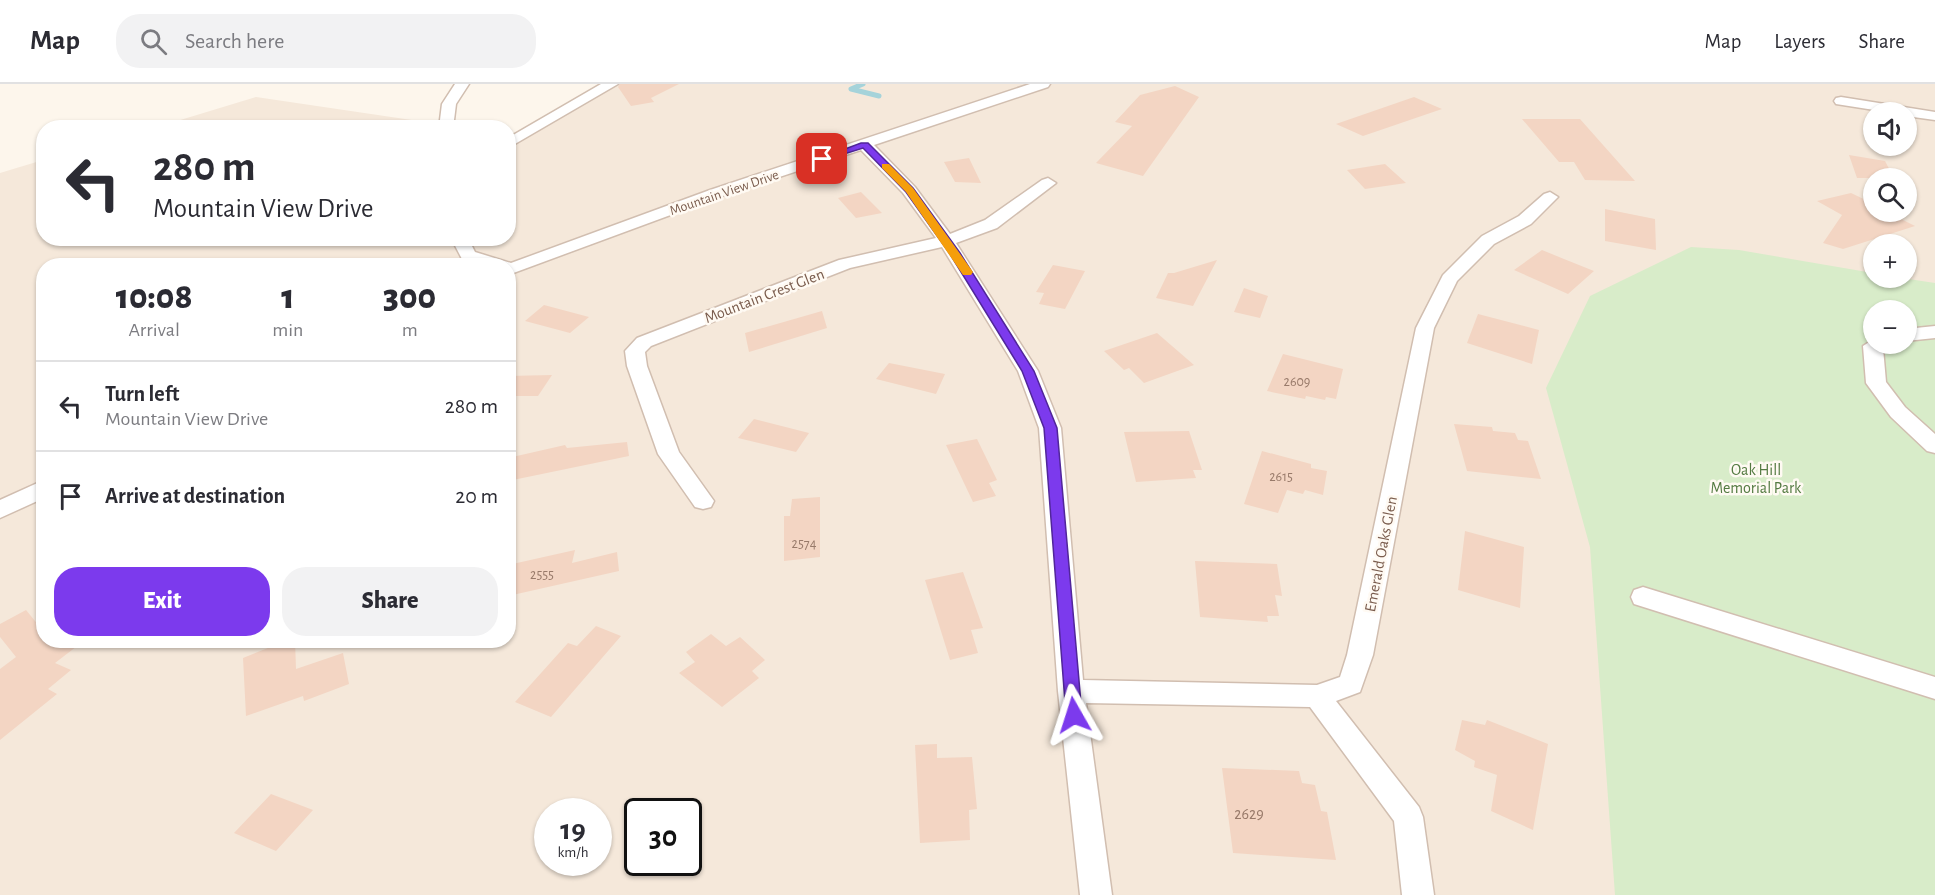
<!DOCTYPE html>
<html lang="en">
<head>
<meta charset="utf-8">
<style>
  :root { --surface:#fff; --page:#f2f2f3; --text:#2b2b33; --muted:#7c7c81; --line:#e1e1e2; --accent:#7c3aed }
  body { margin:0; font-family:"Alegreya Sans",sans-serif; background:var(--page); color:var(--text); height:100vh; display:flex; flex-direction:column; font-size:22px; white-space:nowrap }
  * { box-sizing:border-box; margin:0 }
  p { font-size:20px; color:var(--muted) }
  .icon { flex:none; width:33px; height:33px; fill:none; stroke:currentColor; stroke-width:2; stroke-linecap:round; stroke-linejoin:round }
  .map { position:relative; flex:1; overflow:hidden }
  .sheet { position:absolute; left:36px; top:174px; width:480px; height:390px; display:flex; flex-direction:column; background:var(--surface); border-radius:24px; box-shadow:0 2px 4px #0004 }
  .sheet>* { flex:none }
  .top-card { position:absolute; left:36px; top:36px; width:480px; height:126px; border-radius:24px; box-shadow:0 2px 4px #0004; background:#fff; color:var(--text); overflow:hidden }
  .buttons { position:absolute; left:1863px; top:18px; display:grid; gap:12px }
  .buttons a { display:grid; place-items:center; width:54px; height:54px; border-radius:50%; background:var(--surface); box-shadow:0 2px 4px #0004; font-size:30px }
  .speed { position:absolute; left:534px; top:714px; display:flex; gap:12px; font-size:30px; font-weight:700; text-align:center }
  .speed>* { display:grid; place-content:center; width:78px; height:78px; border-radius:50%; background:var(--surface); box-shadow:0 2px 4px #0004; line-height:1 }
  .speed small { font-size:15px; font-weight:400 }
  .speed .limit { border:3px solid #111; border-radius:9px; background:#fff; color:#111 }
  .pin { position:absolute; display:grid; place-items:center; width:51px; height:51px; color:#fff; margin:-26px; border-radius:12px; box-shadow:0 3px 9px #0006 }
  .me { position:absolute; width:66px; margin:-33px; rotate:354deg; stroke-linejoin:round; filter:drop-shadow(0 0 4px #0008) }
  .turn { display:flex; align-items:center; gap:21px; height:126px; padding:0 18px; font-size:27px }
  .turn .icon { width:78px; height:78px; stroke-width:2.5 }
  .turn b { display:block; font-size:42px; line-height:51px }
  .eta { display:flex; justify-content:space-evenly; align-items:center; height:102px; text-align:center }
  .eta b { font-size:36px; font-weight:800; line-height:42px }
  .button { display:flex; gap:12px; margin-top:auto; padding:12px 18px }
  .button a { flex:1; height:69px; border-radius:24px; background:var(--accent); color:#fff; font-size:24px; font-weight:800; line-height:69px; text-align:center }
  .button a+a { background:var(--page); color:var(--text) }
  ul { padding:0; list-style:none }
  li { display:flex; align-items:center; gap:18px; height:90px; padding:0 18px; border-top:2px solid var(--line) }
  li div { flex:1 }
  li b { display:block; font-size:22px }
  li em { font-style:normal }
  header { display:flex; align-items:center; gap:36px; box-sizing:border-box; height:84px; padding:0 30px; background:var(--surface); border-bottom:2px solid var(--line) }
  header strong { font-size:28px }
  nav { display:flex; gap:33px; margin-inline-start:auto; font-size:21px }
  .search { width:420px; height:54px; background:var(--page); display:flex; align-items:center; gap:15px; box-sizing:border-box; padding:0 21px; border-radius:24px; color:var(--muted); font-size:22px }
  .map>svg:first-child { display:block }
  .residential { fill:#f5e8da; fill-rule:evenodd }
  .green { fill:#d8ecc9; fill-rule:evenodd }
  .lines { fill:none; stroke-linecap:round; stroke-linejoin:round }
  .stream { stroke:#a5d3da; stroke-width:5 }
  .building { fill:#f3d5c3 }
  .street-casing { stroke:#d1beb0; stroke-width:3 }
  .street { fill:#fff; fill-rule:evenodd }
  .route { fill:#7c3aed; stroke:#51269a; stroke-width:1.5 }
  .slow { fill:#f59e0b }
  .labels { text-anchor:middle; stroke-width:5; stroke-linejoin:round; paint-order:stroke }
  .far-street-label { font-size:14px; fill:#7a5c4d; stroke:#fffaf3 }
  .number-label { font-size:14px; fill:#987a6a }
  .street-label { font-size:16px; fill:#7a5c4d; stroke:#fffaf3 }
  .park-label { font-size:16px; fill:#537a41; stroke:#fffaf3 }
  .near-number-label { font-size:16px; fill:#987a6a }
</style>
</head>
<body>
<header>
<strong>Map</strong>
<div class="search"><svg class="icon" aria-label="search" viewBox="0 0 24 24"><circle cx="10" cy="10" r="6"/><path d="M15 15l6 6"/></svg>Search here</div>
<nav><a>Map</a><a>Layers</a><a>Share</a></nav>
</header>
<div class="map">
<svg width="1935" height="811" viewBox="0 0 1935 811">
  <rect width="100%" height="100%" fill="#fdf6ec"/>
  <path class="residential" d="M611,0H1935V811H0V89L43,76L44,154H508L509,51L520,52ZM1874,28H1906V62H1874ZM1874,94H1906V128H1874ZM1874,160H1906V194H1874ZM44,182H508V556H44ZM1874,226H1906V260H1874ZM548,728H598V778H548ZM638,728H688V778H638Z
    M256,13L459,43L154,44Z"/>
  <path class="green" d="M1691,163L1739,166L1873,189L1874,194H1902L1935,199V811H1615L1590,463L1546,304L1590,212ZM1874,226H1906V260H1874Z"/>
  <g class="lines">
    <path class="stream" d="M863,0L851,5L879,12"/>
  </g>
  <path class="building" d="M620,0H679L651,14L654,18L631,22L618,3Z
    M1175,2L1199,13L1143,92L1096,79L1132,42L1115,38L1140,11Z
    M1414,13L1442,25L1363,52L1336,40Z
    M1522,35H1580L1635,97L1585,96L1574,78H1559Z
    M1849,71L1885,77L1894,94H1857Z
    M969,74L981,99L955,98L944,78Z
    M1385,80L1406,99L1365,105L1347,86Z
    M861,108L882,129L856,134L838,114Z
    M1851,109L1874,120V128H1887L1915,142L1843,165L1823,159L1842,131L1817,117Z
    M1605,125L1655,135L1656,166L1605,157Z
    M1542,166L1564,175L1594,187L1568,210L1514,186Z
    M1217,176L1193,222L1156,214L1168,189H1174Z
    M1053,181L1085,187L1065,225L1039,220L1044,209L1036,208Z
    M1244,204L1268,212L1260,234L1234,228Z
    M544,221L589,233L570,249L525,237Z
    M822,227L827,244L749,268L745,249Z
    M1478,230L1539,246L1532,280L1467,259Z
    M1157,249L1194,281L1144,299L1129,284L1124,286L1104,267Z
    M1283,270L1343,285L1336,315L1326,313L1325,316L1306,312L1305,315L1267,307Z
    M889,279L945,290L936,310L876,295Z
    M552,291L538,312H508V292Z
    M754,335L809,349L796,368L738,354Z
    M1454,340L1492,343L1493,347L1515,349L1518,356L1528,357L1541,395L1467,387Z
    M1189,347L1202,386H1193L1196,394L1136,398L1124,348Z
    M977,355L997,396L989,399L996,412L973,418L946,361Z
    M627,358L629,372L508,397V374L565,361L567,364Z
    M1262,367L1311,380V384L1327,387L1323,411L1305,406L1303,410L1287,406L1278,429L1244,420Z
    M820,413V473L784,477V432H790L792,415Z
    M1465,447L1524,463L1520,524L1458,506Z
    M575,466L572,479L617,468L619,487L508,512V481Z
    M1195,477L1277,480L1282,512L1275,511L1279,532H1267L1268,538L1200,533Z
    M963,488L983,544L971,546L978,569L950,576L925,496Z
    M26,526L44,548V556H85L55,579L71,586L48,605L57,610L0,656V585L16,573L0,553V540Z
    M596,542L621,552L551,633L515,618L568,559L577,562Z
    M711,550L726,562L740,553L765,576L752,587L759,594L722,623L679,589L695,578L686,568Z
    M288,556H295L296,585L343,569L349,600L304,617L303,612L246,632L243,574Z
    M1462,636L1485,641L1487,636L1548,660L1533,746L1491,727L1497,691L1474,683L1475,677L1455,666Z
    M937,660V674L972,673L977,725L969,726L970,756L920,759L915,661Z
    M1222,684L1299,687L1302,699L1315,701L1321,727L1327,728L1336,776L1233,769Z
    M271,710L313,726L276,767L234,749Z"/>
  <g class="lines">
    <g class="street-casing">
      <path id="street" d="M455,0H469L456,20L453,44H439L442,20Z
        M601,0H618L508,64V54Z
        M1030,0H1050L1048,3L874,61L915,103L950,150L985,136L1042,96L1048,94L1056,99L997,144L956,159L1038,287L1061,344L1083,596L1317,601L1340,593L1347,571L1416,244L1443,191L1482,152L1519,132L1544,110L1550,108L1558,113L1531,140L1494,160L1457,197L1434,244L1373,571L1360,608L1336,617L1419,723L1423,733L1434,811H1402L1394,737L1310,623L1086,619L1112,811H1080L1058,607L1039,344L1018,287L942,163L850,184L651,262L645,268L647,282L679,368L714,417L711,423L703,425L695,423L658,370L627,282L625,267L637,254L839,176L936,154L903,109L861,66L722,112L508,191V182H485L462,175L451,154H468L475,168L511,179L710,106Z
        M1841,13L1935,28V36L1906,32V28H1887L1836,20L1834,17L1836,14Z
        M1935,242V254L1906,257V245Z
        M1874,255V260H1886L1883,264L1886,298L1905,323L1935,350V369L1927,367L1891,333L1866,299L1863,262Z
        M44,396V414L0,434V416Z
        M1643,503L1935,593V615L1634,520L1631,513L1634,506Z"/>
    </g>
    <use href="#street" class="street"/>
  </g>
  <path class="route" d="M861,59H868L913,104L960,169L1034,287L1057,344L1082,631L1080,636L1074,638L1068,636L1066,631L1044,344L1022,287L950,170L906,108L863,64L822,77L818,75Z"/>
  <path class="slow" d="M882,80H889L913,104L973,188L971,191H963L906,108L882,84Z"/>
  <g class="labels">
    <g class="far-street-label">
      <text transform="translate(724 108) rotate(-19)" y="5">Mountain View Drive</text>
    </g>
    <g class="number-label">
      <text x="1297" y="302">2609</text>
      <text x="1281" y="397">2615</text>
      <text x="804" y="464">2574</text>
      <text x="542" y="495">2555</text>
    </g>
    <g class="street-label">
      <text transform="translate(764 211) rotate(-21)" y="6">Mountain Crest Glen</text>
      <text transform="translate(1380 470) rotate(-79)" y="6">Emerald Oaks Glen</text>
    </g>
    <g class="park-label">
      <text x="1756" y="391">Oak Hill<tspan x="1756" dy="18">Memorial Park</tspan></text>
    </g>
    <g class="near-number-label">
      <text x="1249" y="735">2629</text>
    </g>
  </g>
</svg>
<div class="buttons">
<a><svg class="icon" aria-label="sound" viewBox="0 0 24 24"><path d="M4 9h4l5-4v14l-5-4H4zM17 9q2 3 0 6"/></svg></a>
<a><svg class="icon" aria-label="search" viewBox="0 0 24 24"><circle cx="10" cy="10" r="6"/><path d="M15 15l6 6"/></svg></a>
<a>+</a>
<a>−</a>
</div>
<div class="speed"><div>19<small>km/h</small></div><div class="limit">30</div></div>
<div class="pin" style="left:822px;top:75px;background:#d93025"><svg class="icon" aria-label="arrive" viewBox="0 0 24 24"><path d="M6 21V4h12l-3 4 3 4H6"/></svg></div>
<svg class="me" style="left:1074px;top:631px" viewBox="-20 -20 40 40"><path d="M0-17L14 15 0 8-14 15z" fill="#7c3aed" stroke="#fff" stroke-width="4"/></svg>
<div class="top-card">
<div class="turn"><svg class="icon" aria-label="left" viewBox="0 0 24 24"><path d="M17 20v-9H6M10 6l-5 5 5 5"/></svg><div><b>280 m</b>Mountain View Drive</div></div>
</div>
<section class="sheet">
<div class="eta">
<div><b>10:08</b><p>Arrival</p></div>
<div><b>1</b><p>min</p></div>
<div><b>300</b><p>m</p></div>
</div>
<ul>
<li><svg class="icon" aria-label="left" viewBox="0 0 24 24"><path d="M17 20v-9H6M10 6l-5 5 5 5"/></svg><div><b>Turn left</b><p>Mountain View Drive</p></div><em>280 m</em></li>
<li><svg class="icon" aria-label="arrive" viewBox="0 0 24 24"><path d="M6 21V4h12l-3 4 3 4H6"/></svg><div><b>Arrive at destination</b></div><em>20 m</em></li>
</ul>
<div class="button"><a>Exit</a><a>Share</a></div>
</section>
</div>
</body>
</html>
